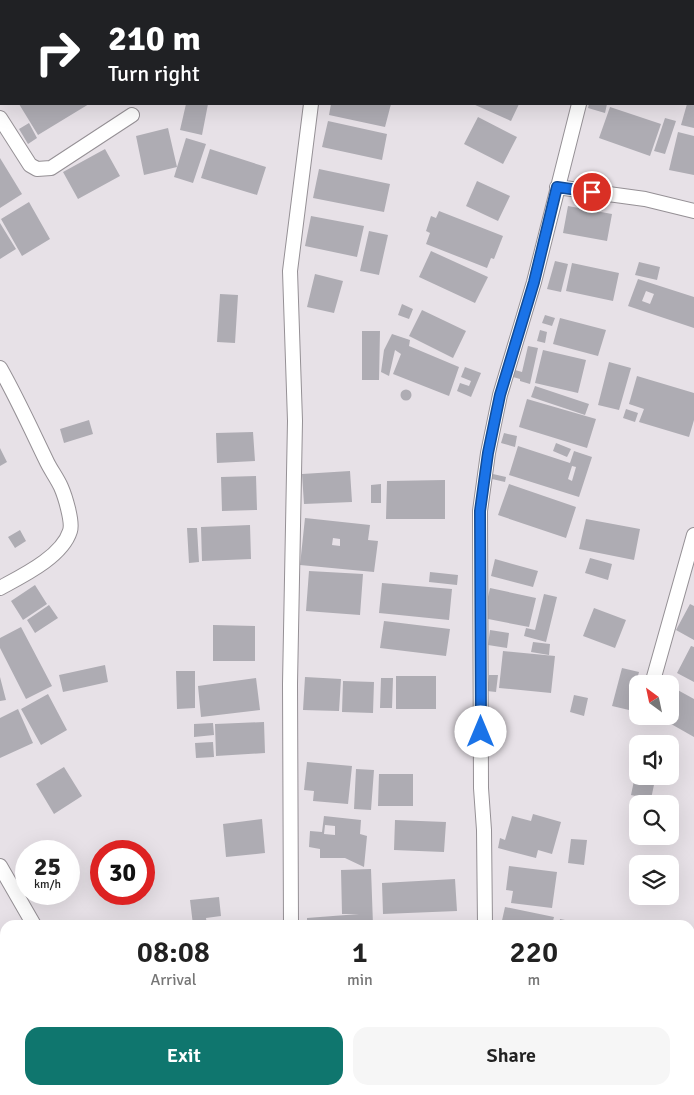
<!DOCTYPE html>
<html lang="en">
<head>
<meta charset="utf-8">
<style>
  :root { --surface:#fff; --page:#f6f6f6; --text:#222; --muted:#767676; --accent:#0f766e }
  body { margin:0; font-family:Signika,sans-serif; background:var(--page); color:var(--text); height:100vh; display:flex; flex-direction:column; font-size:19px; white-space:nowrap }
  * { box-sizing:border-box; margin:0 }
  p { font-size:16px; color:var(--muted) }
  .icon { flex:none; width:28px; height:28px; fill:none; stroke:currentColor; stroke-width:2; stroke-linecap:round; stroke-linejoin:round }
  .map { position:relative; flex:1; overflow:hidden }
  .details { position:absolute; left:0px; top:920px; width:695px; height:175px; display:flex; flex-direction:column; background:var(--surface); border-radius:15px 15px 0 0; box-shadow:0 5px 20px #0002 }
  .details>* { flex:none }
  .hud { position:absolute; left:0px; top:0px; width:695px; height:105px; box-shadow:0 5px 20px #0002; background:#202124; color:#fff; overflow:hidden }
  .needle { width:32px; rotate:327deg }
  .controls { position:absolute; left:629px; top:675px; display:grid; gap:10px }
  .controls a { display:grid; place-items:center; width:50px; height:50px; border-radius:10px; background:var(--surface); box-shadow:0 5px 20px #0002; font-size:25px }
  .speed { position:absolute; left:15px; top:840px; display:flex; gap:10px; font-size:25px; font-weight:700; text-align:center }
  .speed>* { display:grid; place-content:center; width:65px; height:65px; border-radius:50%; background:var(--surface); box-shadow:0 5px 20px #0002; line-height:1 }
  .speed small { font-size:12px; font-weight:400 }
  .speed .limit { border:8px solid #d22; background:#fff; color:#111 }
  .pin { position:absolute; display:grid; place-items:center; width:42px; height:42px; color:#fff; margin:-21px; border:2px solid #fff; border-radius:50%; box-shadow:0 1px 5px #0007 }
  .me { position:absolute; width:55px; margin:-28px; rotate:0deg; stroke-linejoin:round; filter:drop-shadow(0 0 4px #0008) }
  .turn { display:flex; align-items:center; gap:18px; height:105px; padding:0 25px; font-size:22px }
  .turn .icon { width:65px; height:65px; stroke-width:2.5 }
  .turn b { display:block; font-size:35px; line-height:42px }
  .eta { display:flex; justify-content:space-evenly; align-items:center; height:85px; text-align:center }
  .eta b { font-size:30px; font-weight:600; line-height:35px }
  .action { display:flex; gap:10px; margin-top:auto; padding:10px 25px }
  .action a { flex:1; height:58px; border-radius:15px; background:var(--accent); color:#fff; font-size:20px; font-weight:600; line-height:58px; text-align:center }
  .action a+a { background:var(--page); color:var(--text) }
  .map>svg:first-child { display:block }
  .building { fill:#aeacb3; fill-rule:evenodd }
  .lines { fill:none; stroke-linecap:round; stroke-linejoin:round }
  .minor-casing { stroke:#959095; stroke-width:16 }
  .minor { stroke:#fff; stroke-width:14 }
  .route-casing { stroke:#114b97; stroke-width:12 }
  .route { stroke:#1a73e8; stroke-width:9 }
</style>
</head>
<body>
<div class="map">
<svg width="694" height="1095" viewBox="0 0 694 1095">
  <rect width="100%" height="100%" fill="#e7e1e7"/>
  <path class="building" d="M19,104H89L38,135Z
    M186,104H208L202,135L180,130Z
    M331,104H391L385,127L329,115Z
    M473,104H519L511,121Z
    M589,104H607L605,113L588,108Z
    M687,104H694V128L681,125Z
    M610,107L661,124L650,156L599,138Z
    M478,117L517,137L503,164L464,144Z
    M665,118L676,121L665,154L654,151Z
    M328,121L387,134L382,160L322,147Z
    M29,123L37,138L28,144L19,129Z
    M168,128L177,167L144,175L136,136Z
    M678,132L694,136V175L669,170Z
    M186,138L206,144L193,183L174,177Z
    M105,149L120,176L78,199L63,172Z
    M210,149L266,167L257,195L201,178Z
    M0,158L22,194L0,208Z
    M319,169L390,184L384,212L313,198Z
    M477,181L510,196L498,221L466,206Z
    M29,202L50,239L22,256L1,219Z
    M568,206L612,214L607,241L563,233Z
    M439,211L503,236L494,259L491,258L487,268L426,244L430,233L426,231L431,216L436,218Z
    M311,216L364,226L357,257L305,246Z
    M0,223L16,249L0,259Z
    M369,231L388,235L379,275L360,271Z
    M431,251L488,277L475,303L419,277Z
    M555,261L568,264L561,292L547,289Z
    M639,262L660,267L657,280L635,275Z
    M572,263L619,273L613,301L566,291Z
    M315,274L343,281L334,313L307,307Z
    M638,279L694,297V328L628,306ZM646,291L654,294L650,304L642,301Z
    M220,294L238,295L235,343L217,342Z
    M402,304L413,309L409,319L398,315Z
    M422,310L466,331L453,358L409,336Z
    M545,315L555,318L552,326L542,323Z
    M560,318L606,330L598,356L553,344Z
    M540,330L547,332L545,343L537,341Z
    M362,331H380L379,380H362Z
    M392,334L410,340L409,346L459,367L449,396L393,374L401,354L395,350L389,376L381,372L384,350Z
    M528,346L538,348L530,384L520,381V379L513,377L515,370L522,372Z
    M543,350L586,360L578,393L535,383Z
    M609,362L631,368L619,410L598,405Z
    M465,367L481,373L471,397L457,391L460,383L469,386L471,381L461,377Z
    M637,376L694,393V420L689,437L639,422L644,409L629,404Z
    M535,386L589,404L585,415L531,397Z
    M400.5 395a5.5 5.5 0 1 1 11 0a5.5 5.5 0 1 1-11 0Z
    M527,399L596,419L587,448L519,427Z
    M626,409L638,413L635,422L623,418Z
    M89,420L93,434L64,443L60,429Z
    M253,432L255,461L217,463L216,433Z
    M504,433L517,436L515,447L501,443Z
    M556,443L571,449L567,457L553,451Z
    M518,446L570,463L574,451L592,457L579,497L509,475ZM572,466L576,467L572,481L568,479Z
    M0,448L7,462L0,466Z
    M350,471L352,502L304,504L302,474Z
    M493,474L506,477L505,482L492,479Z
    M256,476L257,510L222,511L221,477Z
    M445,480V519H386L387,481Z
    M381,484V503H371V485Z
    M509,484L576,507L566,538L498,515Z
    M305,518L370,525L368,540L378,541L374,572L300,565ZM333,538L340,539V546L332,545Z
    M586,519L640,529L634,560L579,549Z
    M250,525L251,559L202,561L201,527Z
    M187,528H197L199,562L189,563Z
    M20,530L26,541L15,548L8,537Z
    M590,558L612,564L608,580L585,573Z
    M495,559L538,571L533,587L491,576Z
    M309,571L363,574L360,615L306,611Z
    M430,572L458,575L457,585L429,582Z
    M382,583L452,589L449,620L379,613Z
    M35,585L47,604L23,620L11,601Z
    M490,588L536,598L529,627L483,618Z
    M544,594L557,597L546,642L524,636L526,628L535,630Z
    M690,604L694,606V640L676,630Z
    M49,605L58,618L35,633L27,620Z
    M594,608L626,620L615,648L583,636Z
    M384,621L450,629L446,656L380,648Z
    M213,625L255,626V661H213Z
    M21,627L52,686L26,699L0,648V638Z
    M490,630L509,633L507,648L488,645Z
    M533,642L550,644L549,655L531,652Z
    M691,646L694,647V682L677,673Z
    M503,651L555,656L551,693L499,688Z
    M105,665L108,682L63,692L59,675Z
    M622,668L639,672L629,710L612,706Z
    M176,671H195V708L177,709Z
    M489,675H498L496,692L487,691Z
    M396,676H436V709H396Z
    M0,677L6,700L0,701Z
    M305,677L341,679L339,711L303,710Z
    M256,678L260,710L201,717L198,686Z
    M381,678H393L392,708H380Z
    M343,681L374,682L373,713L342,712Z
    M674,688L694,699V737L657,716H670V695Z
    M48,694L67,730L41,745L21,709Z
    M574,695L588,698L584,716L570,712Z
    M18,709L33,743L0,758V718Z
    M264,722L265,753L216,756L215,724Z
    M213,723L214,735L194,737V724Z
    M213,742L214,757L196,758L195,743Z
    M307,762L352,766L348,804L313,801L314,791L304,790Z
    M64,767L82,796L54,814L36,784Z
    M356,769L374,770L371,810L354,809Z
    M379,774H413V806H378Z
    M635,776L655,780L651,799L631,795Z
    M533,814L561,822L552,854L538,850L536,858L498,848L500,838L505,840L512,816L531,821Z
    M324,816L361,820L360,834L367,836L364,867L345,858H320V849L309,847L310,831L322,832ZM325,825L335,826V835L324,834Z
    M262,819L265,853L226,857L223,824Z
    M395,820L446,822L444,852L394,850Z
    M571,839L587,840L584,865L568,863Z
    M509,866L557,872L552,908L511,903L513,891L506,890Z
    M371,869L373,925H307V918L359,914H342L341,870Z
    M455,879L457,911L383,914L382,883Z
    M219,897L221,916L206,918L207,925H193L190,900Z
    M505,907L554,917L552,925H501Z
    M560,919L570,921L569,925H559Z
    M5,961V1003L0,1006V965Z
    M5,1027V1063L2,1065L0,1063V1031Z
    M5,1085V1090H12L15,1095H0V1088Z
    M238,1090H274L275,1095H239Z
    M608,1090H635V1095H607Z"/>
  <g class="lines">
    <g class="minor-casing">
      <path id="minor" d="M321,1V0
        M604,1V0
        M0,118L30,165L37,169L51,168L132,115
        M557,187L645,199L694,211
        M0,368C17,398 31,429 46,460C50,469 57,478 61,487C65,496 73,522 70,531C62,557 22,576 0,588
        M652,684L694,535
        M0,866L34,925
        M291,925L290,684L295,421L290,271L311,104
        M485,925L484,830L481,788L480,511L488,453L500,395L534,282L579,104
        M128,1090L131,1095
        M302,1090V1095
        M493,1090V1095"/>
    </g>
    <use href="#minor" class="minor"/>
  </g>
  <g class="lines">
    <g class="route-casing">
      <path id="route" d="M481,732L480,511L488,453L500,395L534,282L557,187L592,192"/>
    </g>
    <use href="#route" class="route"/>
  </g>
</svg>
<div class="controls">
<a><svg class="needle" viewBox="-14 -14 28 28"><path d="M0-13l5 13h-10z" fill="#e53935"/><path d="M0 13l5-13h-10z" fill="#767676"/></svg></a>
<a><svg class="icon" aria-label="sound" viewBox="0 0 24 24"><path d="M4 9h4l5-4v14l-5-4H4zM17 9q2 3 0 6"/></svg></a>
<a><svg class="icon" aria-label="search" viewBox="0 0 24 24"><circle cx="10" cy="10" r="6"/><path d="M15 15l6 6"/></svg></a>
<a><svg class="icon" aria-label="layers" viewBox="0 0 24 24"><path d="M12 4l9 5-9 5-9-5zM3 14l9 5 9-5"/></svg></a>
</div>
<div class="speed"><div>25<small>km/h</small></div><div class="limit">30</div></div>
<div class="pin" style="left:592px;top:192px;background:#d93025"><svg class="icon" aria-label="arrive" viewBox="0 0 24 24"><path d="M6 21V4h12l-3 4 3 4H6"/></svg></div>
<svg class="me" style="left:481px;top:732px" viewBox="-20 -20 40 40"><circle r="19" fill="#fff"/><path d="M0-13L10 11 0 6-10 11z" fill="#1a73e8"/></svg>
<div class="hud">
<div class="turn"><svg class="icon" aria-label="right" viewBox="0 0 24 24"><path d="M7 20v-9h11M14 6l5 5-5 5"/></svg><div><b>210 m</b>Turn right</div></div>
</div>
<section class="details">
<div class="eta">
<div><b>08:08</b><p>Arrival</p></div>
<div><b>1</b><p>min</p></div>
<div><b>220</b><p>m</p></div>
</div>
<div class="action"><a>Exit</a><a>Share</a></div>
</section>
</div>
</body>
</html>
